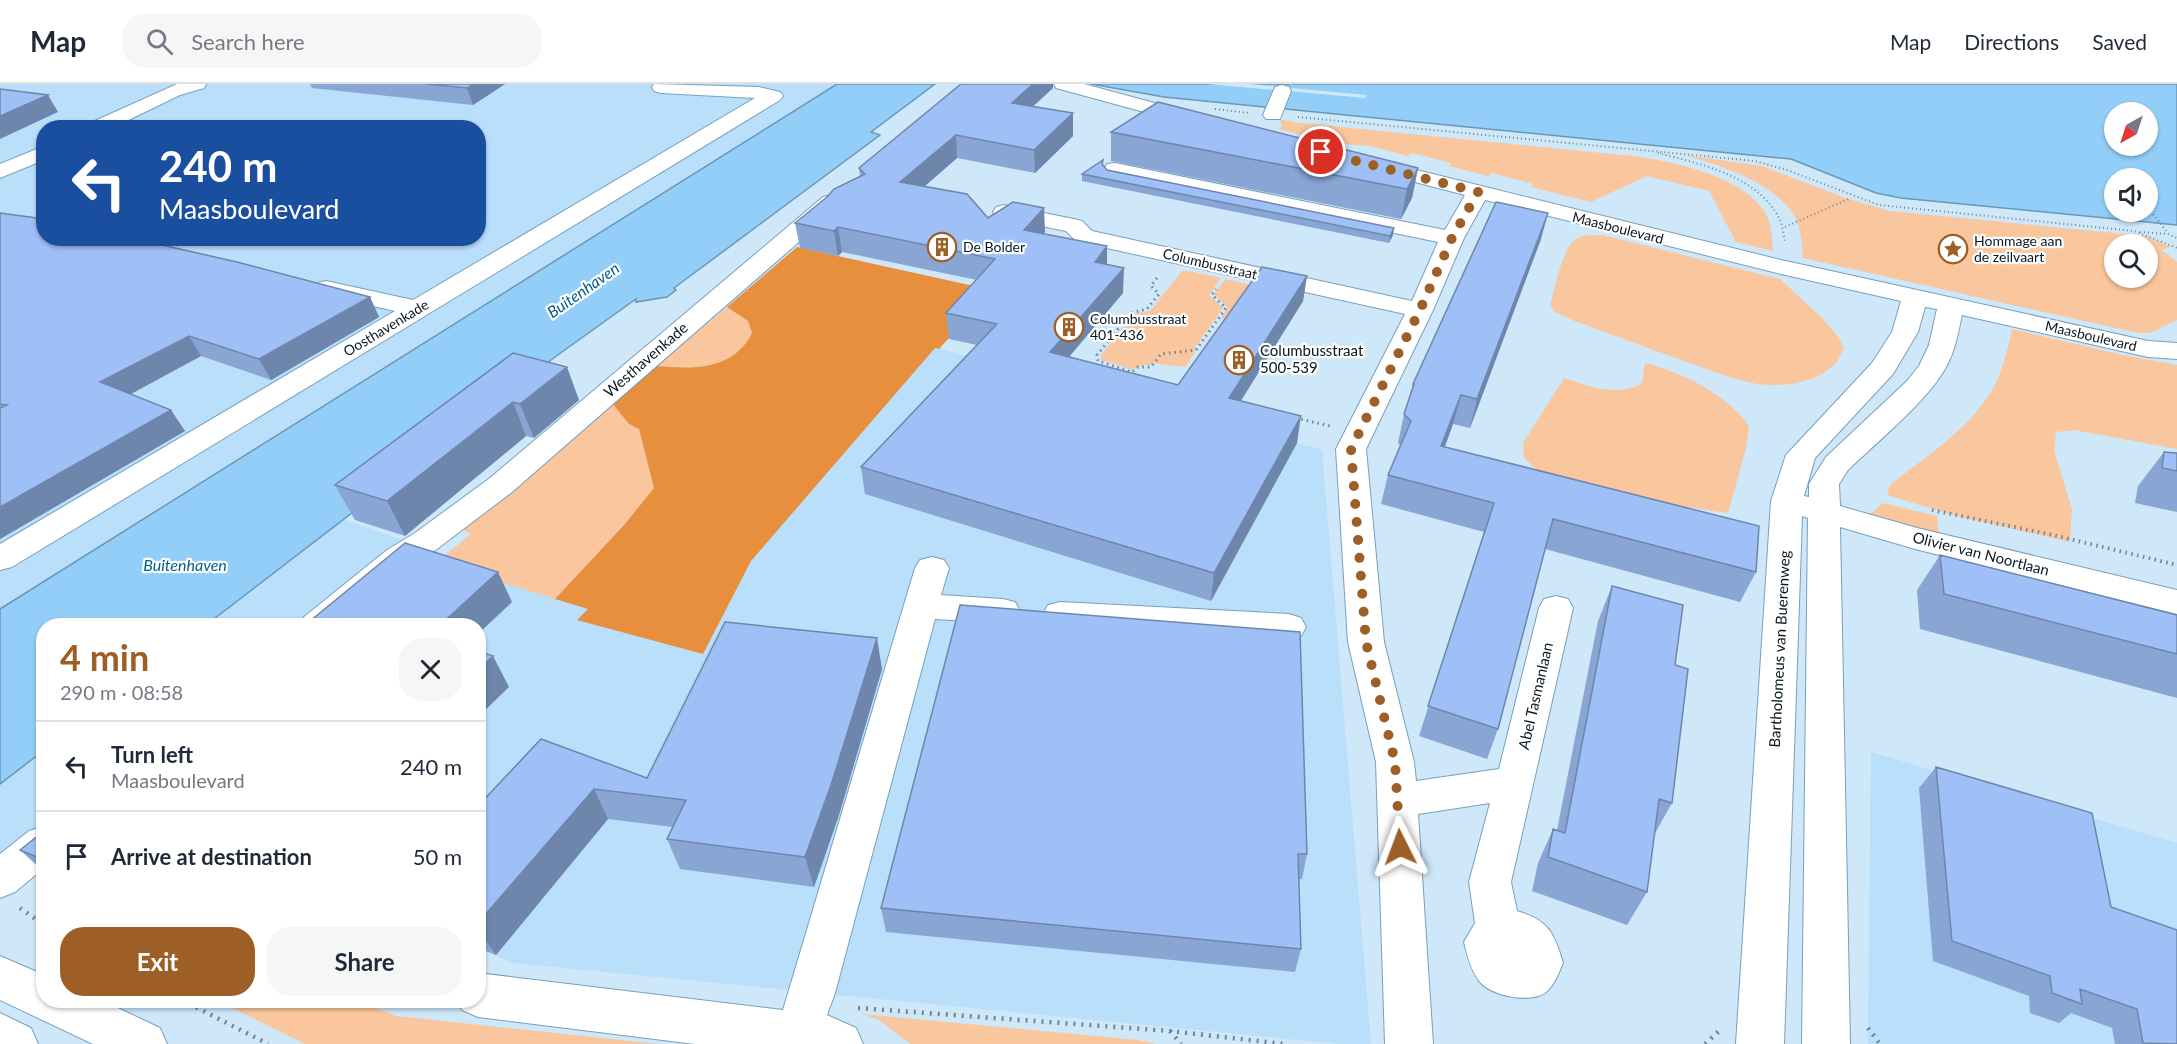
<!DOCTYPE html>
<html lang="en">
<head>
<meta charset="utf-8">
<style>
  :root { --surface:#fff; --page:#f6f6f7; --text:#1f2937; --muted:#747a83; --line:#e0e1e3; --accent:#9d5f25 }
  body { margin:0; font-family:Lato,sans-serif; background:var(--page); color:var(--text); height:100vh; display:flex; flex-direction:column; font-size:22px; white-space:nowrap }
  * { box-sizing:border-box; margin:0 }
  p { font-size:20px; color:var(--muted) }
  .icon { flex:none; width:33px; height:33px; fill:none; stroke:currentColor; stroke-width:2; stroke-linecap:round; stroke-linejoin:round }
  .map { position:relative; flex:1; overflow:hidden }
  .details { position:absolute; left:36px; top:534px; width:450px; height:390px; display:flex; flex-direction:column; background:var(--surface); border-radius:24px; box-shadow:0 2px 4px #0004 }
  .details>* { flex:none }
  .banner { position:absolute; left:36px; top:36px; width:450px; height:126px; border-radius:24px; box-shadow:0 2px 4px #0004; background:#1a4fa0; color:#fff; overflow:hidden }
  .needle { width:39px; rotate:219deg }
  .buttons { position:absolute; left:2104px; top:18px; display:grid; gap:12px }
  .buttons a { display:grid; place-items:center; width:54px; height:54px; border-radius:50%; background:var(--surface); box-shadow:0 2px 4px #0004; font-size:30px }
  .pin { position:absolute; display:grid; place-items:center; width:51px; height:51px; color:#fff; margin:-26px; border:3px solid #fff; border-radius:50%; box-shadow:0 2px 6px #0007 }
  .me { position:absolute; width:66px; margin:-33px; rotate:357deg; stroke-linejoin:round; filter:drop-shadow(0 0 4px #0008) }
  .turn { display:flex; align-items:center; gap:21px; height:126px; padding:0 24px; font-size:27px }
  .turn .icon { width:78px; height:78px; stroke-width:2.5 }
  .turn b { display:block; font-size:42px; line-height:51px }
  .round { display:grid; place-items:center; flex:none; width:63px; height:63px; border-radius:24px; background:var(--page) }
  .overview { display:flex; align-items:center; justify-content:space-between; height:102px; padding:0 24px }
  h1 { font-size:36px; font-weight:700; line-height:45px; color:var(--accent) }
  .action { display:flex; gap:12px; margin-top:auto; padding:12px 24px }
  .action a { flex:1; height:69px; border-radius:24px; background:var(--accent); color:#fff; font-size:24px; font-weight:700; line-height:69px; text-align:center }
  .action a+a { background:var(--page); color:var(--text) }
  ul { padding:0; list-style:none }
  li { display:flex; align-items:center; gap:18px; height:90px; padding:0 24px; border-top:2px solid var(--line) }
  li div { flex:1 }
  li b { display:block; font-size:22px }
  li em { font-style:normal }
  header { display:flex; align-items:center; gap:36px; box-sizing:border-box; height:84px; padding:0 30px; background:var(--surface); border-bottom:2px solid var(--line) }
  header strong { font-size:28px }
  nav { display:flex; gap:33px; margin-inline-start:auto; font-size:21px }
  .search { width:420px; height:54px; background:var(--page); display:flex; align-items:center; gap:15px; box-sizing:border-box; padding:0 21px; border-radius:24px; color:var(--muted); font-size:22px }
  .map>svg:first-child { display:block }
  .built { fill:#b9dffb; fill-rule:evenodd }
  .green { fill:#f9c69d; fill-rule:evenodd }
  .forest { fill:#e78f3d }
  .water { fill:#92cef8; stroke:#6997b8; stroke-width:1.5; fill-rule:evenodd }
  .pier { fill:#cee7f9 }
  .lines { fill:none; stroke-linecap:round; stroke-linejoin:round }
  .minor-casing { stroke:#78a0bc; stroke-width:2 }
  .major-casing { stroke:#78a0bc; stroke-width:2 }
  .path-far3 { stroke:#708593; stroke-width:2; stroke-dasharray:1 3; stroke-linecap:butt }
  .path-far2 { stroke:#708593; stroke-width:3; stroke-dasharray:1.5 4; stroke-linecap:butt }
  .path-far1 { stroke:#708593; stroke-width:4; stroke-dasharray:1.5 4.5; stroke-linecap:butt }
  .path { stroke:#708593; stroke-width:4.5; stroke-dasharray:2 6; stroke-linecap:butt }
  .minor { fill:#fff; fill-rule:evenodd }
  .major { fill:#fff; fill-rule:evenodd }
  .wall { fill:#88a5d4 }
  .shaded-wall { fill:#6f86ac }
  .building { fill:#9ec0f6; stroke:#6f86ac; stroke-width:1.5 }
  .route { stroke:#9d5f25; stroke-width:10; stroke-dasharray:0 18 }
  .labels { text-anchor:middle; stroke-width:4.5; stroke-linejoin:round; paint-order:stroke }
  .far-street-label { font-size:14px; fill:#081822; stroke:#fff }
  .far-poi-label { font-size:14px; fill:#081822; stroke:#fff; text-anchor:start }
  .poi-label { font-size:15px; fill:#081822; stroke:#fff; text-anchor:start }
  .street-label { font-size:15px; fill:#081822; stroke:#fff }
  .water-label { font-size:16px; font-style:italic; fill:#035e8b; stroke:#fff }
</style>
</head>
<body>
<header>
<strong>Map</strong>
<div class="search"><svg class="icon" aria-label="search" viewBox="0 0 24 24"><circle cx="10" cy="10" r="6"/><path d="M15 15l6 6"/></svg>Search here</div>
<nav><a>Map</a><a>Directions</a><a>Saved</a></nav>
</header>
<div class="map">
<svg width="2177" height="960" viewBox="0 0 2177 960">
  <rect width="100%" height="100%" fill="#cee7f9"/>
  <path class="built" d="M0,0H865L263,407L679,553L934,263L1322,366L1371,960H1340L513,879L479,864L478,542H44L43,793L0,779ZM44,44H478V154H44Z
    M1871,668L2177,759V960H1868Z"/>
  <path class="green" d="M1280,36L1291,37V38L1632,72C1672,77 1750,93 1768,134C1772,144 1772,157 1773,167L1736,158L1709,107L1647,92L1591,118L1531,103L1533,100L1492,89L1488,92L1449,82L1451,79L1412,69L1408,72L1370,62L1332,59L1279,45L1282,42Z
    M1683,71L1762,82L1845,114L1890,127L2145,152L2171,163L2161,166L2177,178V236L2150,249H2138L1803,174C1802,161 1801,145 1795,133C1776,99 1718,80 1683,71ZM2115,160H2148V194H2115Z
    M1603,151L1780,195L1823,235L1839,254L1844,264C1833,297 1789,304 1758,300C1732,296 1708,285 1684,277C1646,263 1609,250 1572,236L1555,228L1550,221C1555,205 1562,164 1576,155C1583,150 1595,152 1603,151Z
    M1183,186L1221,194L1209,211L1223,224L1194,265L1195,268L1185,283L1152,279L1150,281H1143L1131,285L1101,276V271L1134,230L1150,227Z
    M1225,195L1282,208L1238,238L1221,234L1228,224L1214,210Z
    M727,223L748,237L752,249C733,287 693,285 656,282Z
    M2012,245L2123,271L2177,281V365L2074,346L2056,348L2054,367L2072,425L2070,458L1957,432L1887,411L1890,401C1924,374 1965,348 1989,311C2002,291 2007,268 2012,245Z
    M1645,279C1682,288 1726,310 1749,342L1745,368L1728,429L1680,422L1551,393L1535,384L1524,374L1523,359L1564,294C1587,302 1620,314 1642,299Z
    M612,319L629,340L639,345L654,404L624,441L555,515L437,478L471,450L461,445Z
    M1883,419L1937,432L1939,449L1869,431Z
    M218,917H358L396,932L659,960H305Z
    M862,930L1138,956L1156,960H910L879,936Z"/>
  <path class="forest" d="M797,163L992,206L939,265L935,264L751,477L703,570L577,536L588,525L555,515L624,441L654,404L639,345L629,340L612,319L656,282C693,285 733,287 752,249L748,237L727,223Z"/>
  <path class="water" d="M837,0H935L871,48L880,51L674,204L676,206L667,213L636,218V215L555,273L206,541L44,542L43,667L0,700V525Z
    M1091,0H2177V141L1901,114L1876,109L1791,75L1164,13ZM2115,28H2148V62H2115ZM2115,94H2148V128H2115Z"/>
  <path class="pier" d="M1207,0H1250L1367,11L1365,14Z"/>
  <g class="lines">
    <g class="minor-casing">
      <path id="minor" d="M177,0H206L204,4L180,11L112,44H85L88,40Z
        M654,0L759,3L780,8L783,12L780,16L12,483L0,486V460L395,227L317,209L314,204L317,199L326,197L413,216L755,14L661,9L654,7L652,3Z
        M1054,0H1084L1199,31L1202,35L1199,39L1192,41L1056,4Z
        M1282,1L1289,3L1291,7L1280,35H1266L1263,31L1275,3Z
        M44,62V76L0,94V80Z
        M1372,75L1781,176L2148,257L2177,259V275L2148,273L1962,231C1958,249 1955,268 1945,285C1927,317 1876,359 1848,386L1839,400L1840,422L1917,444L2177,506V530L1915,465L1840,443L1850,960H1802L1808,434L1802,432L1784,960H1736L1771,417L1786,371L1872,279L1892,248L1901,217L1781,190L1485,116L1464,154L1433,226L1366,365L1384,558L1414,678L1416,697L1499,685L1539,524L1544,515L1556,512L1568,515L1573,524L1511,798L1517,827C1548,836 1554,848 1563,879C1559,888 1555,901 1546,908C1531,920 1492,912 1480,898C1471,887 1467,871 1464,858L1475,839L1469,798L1490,719L1418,730L1433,960H1385L1376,678L1348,558L1336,365L1405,230L1084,159L1076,157L1066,147L996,133L993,128L996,123L1004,121L1074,135L1082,137L1092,147L1412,217L1438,158L1115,91L1107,90L1104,85L1107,80L1115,79L1445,146L1465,111L1365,85L1361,81L1365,77ZM1925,223L1937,225L1929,261L1919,282L1907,297L1826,373L1809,400V413L1804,412L1815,374L1893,290L1918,248Z
        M831,111L839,113L842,118L839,123L512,408L437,465L411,482L339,542H299L304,533L387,466L415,449L490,394L823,113Z
        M932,473L944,476L949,484L941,511L1003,515L1015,518L1020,527L1015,536L1003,539L935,535L835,909L827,931L856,944L863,960H695L478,933L462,926L457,916H478V889L783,926L915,484L920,476Z
        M1060,518L1289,530L1301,534L1306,543L1301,552L1289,556L1060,542L1048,539L1043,530L1048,521Z
        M44,742V784L15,808L0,814V770L29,747Z"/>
    </g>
    <g class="major-casing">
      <path id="major" d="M0,872L44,891V916H101L160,944L167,960H93L0,916Z
        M0,929L31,944L38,960H0Z"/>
    </g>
    <path class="path-far3" d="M1215,25L1249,29
      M1298,33L1755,77L1787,86L1879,121L2134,147L2177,164
      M1658,69C1701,80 1759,92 1780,136C1783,143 1784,152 1785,159
      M2148,124L2168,149
      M1785,143L1851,114
      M2140,148L2168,150L2177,154"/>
    <path class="path-far2" d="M1157,194L1151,202L1159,210L1147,225L1131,229L1097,271L1098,277L1132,288L1138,283H1151L1161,270L1196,266L1226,224L1212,211L1216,205
      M1296,334L1330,342"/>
    <path class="path-far1" d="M1932,426L2053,451L2177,481"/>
    <path class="path" d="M20,824L44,841
      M182,916L268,960
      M858,924L1170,947L1284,960
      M1868,944L1880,960
      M1170,947L1181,960
      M1705,960L1719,947"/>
    <use href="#minor" class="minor"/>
    <use href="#major" class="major"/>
  </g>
  <path class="wall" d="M310,0H505L473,21L312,4Z
    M961,0H1053V4L1033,22L1073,29V52L1035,89L957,74L925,102L988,134L1045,148L1043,150L1107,180L1123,209L1069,273L1178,301L1307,192L1303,217L1241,317L1297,359L1211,517L865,410L861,383L977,261L949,255L946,229L977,196L842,168L838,172L800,164L795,139L860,92L859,84Z
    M1111,48L1418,84L1412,114L1401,135L1111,77Z
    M1103,76V81L1107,86L1393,151L1389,159L1082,97V90Z
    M0,129L370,213L379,233L271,296L201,272L131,310L185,347L0,455Z
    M1541,155L1470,344L1453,340L1445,363L1756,488L1740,518L1545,465L1498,645L1487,675L1419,652L1484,448L1381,420L1388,391L1400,361L1398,359L1404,330L1409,315L1413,300Z
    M513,269L579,316L534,354L526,352L405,452L355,436L335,401Z
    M2164,368L2177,369V428L2135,419L2138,402Z
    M1940,471L2177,531V614L1920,545L1917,506Z
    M1612,502L1675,581L1672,719L1654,751L1647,808L1627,841L1532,807L1538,779L1553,745L1557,746L1598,537Z
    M960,521L1307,770L1302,795H1299L1301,865L1295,888L886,848L881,824Z
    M882,585L839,731L814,803L680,785L667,755L673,743L608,735L496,871L478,864V722L647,694Z
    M1936,683L2111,823L2177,960H2115L2112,944L2071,929L2059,939L2030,929L2029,912L1933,877L1919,704Z
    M44,747V788L20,766Z"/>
  <path class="shaded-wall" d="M473,0H505L473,21L467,4Z
    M1033,0H1053V4L1013,41L1012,19Z
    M48,11L58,28L0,55V32Z
    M1073,29V52L1035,89L1034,66Z
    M956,51L957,74L903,121L900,98Z
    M1418,84L1412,114L1401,135L1407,105Z
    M1044,124L1045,148L1025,171L1024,146Z
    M1548,129L1541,155L1470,344L1477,315Z
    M838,143L842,168L838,172L834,147Z
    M1394,144L1393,151L1389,159L1390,152Z
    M1107,162V187L1095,178Z
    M1124,184L1123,209L1051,294L1050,268Z
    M1307,192L1303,217L1226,340L1229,314Z
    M370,213L379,233L271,296L259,275Z
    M189,252L201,272L114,319L100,298Z
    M567,283L579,316L534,354L520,320Z
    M1461,311L1453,340L1434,391L1441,362Z
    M513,318L526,352L405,452L387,417Z
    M171,326L185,347L0,455V423Z
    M1301,332L1297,359L1211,517L1214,489Z
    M498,488L512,518L478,550V542H439Z
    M877,554L882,585L839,731L814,803L805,773Z
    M493,572L509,603L478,633V586Z
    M594,705L608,735L496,871L478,846V839Z"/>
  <path class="building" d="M427,0H473L467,4Z
    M961,0H1033L1012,19L1073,29L1034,66L956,51L900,98L967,110L988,134L1013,118L1044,124L1024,146L1107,162L1095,178L1124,184L1050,268L1178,301L1262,183L1307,192L1229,314L1301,332L1214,489L861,383L997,240L946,229L995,175L838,143L834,147L795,139L827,113L834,105L865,90L859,84Z
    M0,5L48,11L0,32Z
    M1158,18L1418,84L1407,105L1111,48Z
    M1103,76L1102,80L1107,86L1394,144L1390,152L1082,90Z
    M1496,118L1548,129L1477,315L1461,311L1441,362L1759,442L1756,488L1553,435L1498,645L1428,622L1494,419L1388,391L1411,337L1404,330L1414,300H1413Z
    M0,129L44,135V154H131L237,178L370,213L259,275L189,252L100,298L171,326L0,423V324L7,321L0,320Z
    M513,269L567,283L520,320L513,318L387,417L335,401Z
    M2164,368L2177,369V387L2162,384Z
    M405,459L498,488L439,542H304Z
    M1940,471L2177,531V570L1944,510Z
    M1612,502L1683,521L1675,581L1688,585L1672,719L1659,715L1647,808L1548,773L1553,745L1565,749Z
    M960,521L1300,548L1307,770H1298L1301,865L881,824Z
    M725,538L877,554L831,701L805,773L667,755L686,716L594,705L478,839V722L541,655L647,694Z
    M478,567L493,572L478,586Z
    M1936,683L2092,729L2111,823L2177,846V960L2143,959L2137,925L2080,905L2082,920L2052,909L2050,892L1952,857Z
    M44,747V776L20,766Z"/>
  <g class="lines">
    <path class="route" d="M1321,68L1478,108L1452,154L1420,226L1351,365L1366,558L1395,678L1400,763"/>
  </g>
  <defs>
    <g id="building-ring" transform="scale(1.5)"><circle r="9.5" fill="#fff" stroke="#9d5f25" stroke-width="1.5"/><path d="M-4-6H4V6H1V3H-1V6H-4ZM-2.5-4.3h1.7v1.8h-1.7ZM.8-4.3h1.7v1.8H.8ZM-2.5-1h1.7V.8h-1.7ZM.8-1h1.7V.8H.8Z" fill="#9d5f25"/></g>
    <g id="sight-ring" transform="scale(1.5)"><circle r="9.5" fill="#fff" stroke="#9d5f25" stroke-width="1.5"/><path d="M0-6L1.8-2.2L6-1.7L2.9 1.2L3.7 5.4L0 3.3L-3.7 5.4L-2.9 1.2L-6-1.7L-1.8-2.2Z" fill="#9d5f25"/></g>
  </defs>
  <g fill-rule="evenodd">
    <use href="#building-ring" x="942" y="163"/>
    <use href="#sight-ring" x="1953" y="165"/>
    <use href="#building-ring" x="1069" y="243"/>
    <use href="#building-ring" x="1239" y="276"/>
  </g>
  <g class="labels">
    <g class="far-street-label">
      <text transform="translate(1618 144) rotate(14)" y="5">Maasboulevard</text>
      <text transform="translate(1210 180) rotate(13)" y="5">Columbusstraat</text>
      <text transform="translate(386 244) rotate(-31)" y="5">Oosthavenkade</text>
      <text transform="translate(2091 252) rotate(13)" y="5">Maasboulevard</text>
    </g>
    <g class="far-poi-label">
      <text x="1974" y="162">Hommage aan<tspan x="1974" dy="16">de zeilvaart</tspan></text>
      <text x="963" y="168">De Bolder</text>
      <text x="1090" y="240">Columbusstraat<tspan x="1090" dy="16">401-436</tspan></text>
    </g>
    <g class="poi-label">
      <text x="1260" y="272">Columbusstraat<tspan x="1260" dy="17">500-539</tspan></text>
    </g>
    <g class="street-label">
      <text transform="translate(646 276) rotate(-41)" y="5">Westhavenkade</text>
      <text transform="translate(1981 470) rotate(14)" y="5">Olivier van Noortlaan</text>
      <text transform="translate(1780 565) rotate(-87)" y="5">Bartholomeus van Buerenweg</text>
      <text transform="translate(1536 612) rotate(-77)" y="5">Abel Tasmanlaan</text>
    </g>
    <g class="water-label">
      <text transform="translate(583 206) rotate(-35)" y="6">Buitenhaven</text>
      <text x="185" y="487">Buitenhaven</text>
    </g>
  </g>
</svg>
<div class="buttons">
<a><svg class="needle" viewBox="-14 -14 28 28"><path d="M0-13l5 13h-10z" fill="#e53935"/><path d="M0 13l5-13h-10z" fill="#747a83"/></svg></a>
<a><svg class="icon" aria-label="sound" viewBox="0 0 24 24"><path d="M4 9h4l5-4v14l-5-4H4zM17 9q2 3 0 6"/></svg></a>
<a><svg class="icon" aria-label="search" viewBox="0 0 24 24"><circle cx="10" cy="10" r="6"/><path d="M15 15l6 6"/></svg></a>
</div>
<div class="pin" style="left:1321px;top:68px;background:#d93025"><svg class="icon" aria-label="arrive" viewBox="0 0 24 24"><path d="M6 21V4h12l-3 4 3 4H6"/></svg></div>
<svg class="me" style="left:1400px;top:763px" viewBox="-20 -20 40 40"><path d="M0-17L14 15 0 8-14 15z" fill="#9d5f25" stroke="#fff" stroke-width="4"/></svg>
<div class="banner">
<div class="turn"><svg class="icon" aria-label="left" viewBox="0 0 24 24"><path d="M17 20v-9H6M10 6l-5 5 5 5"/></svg><div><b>240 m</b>Maasboulevard</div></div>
</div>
<section class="details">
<div class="overview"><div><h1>4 min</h1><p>290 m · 08:58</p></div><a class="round"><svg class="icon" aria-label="close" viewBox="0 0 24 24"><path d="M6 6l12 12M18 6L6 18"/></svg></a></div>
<ul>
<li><svg class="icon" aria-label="left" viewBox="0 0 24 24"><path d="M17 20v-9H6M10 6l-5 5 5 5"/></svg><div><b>Turn left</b><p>Maasboulevard</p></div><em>240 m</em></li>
<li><svg class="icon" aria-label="arrive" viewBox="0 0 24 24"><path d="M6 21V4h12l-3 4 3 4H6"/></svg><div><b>Arrive at destination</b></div><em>50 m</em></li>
</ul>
<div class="action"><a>Exit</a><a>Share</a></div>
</section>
</div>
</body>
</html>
